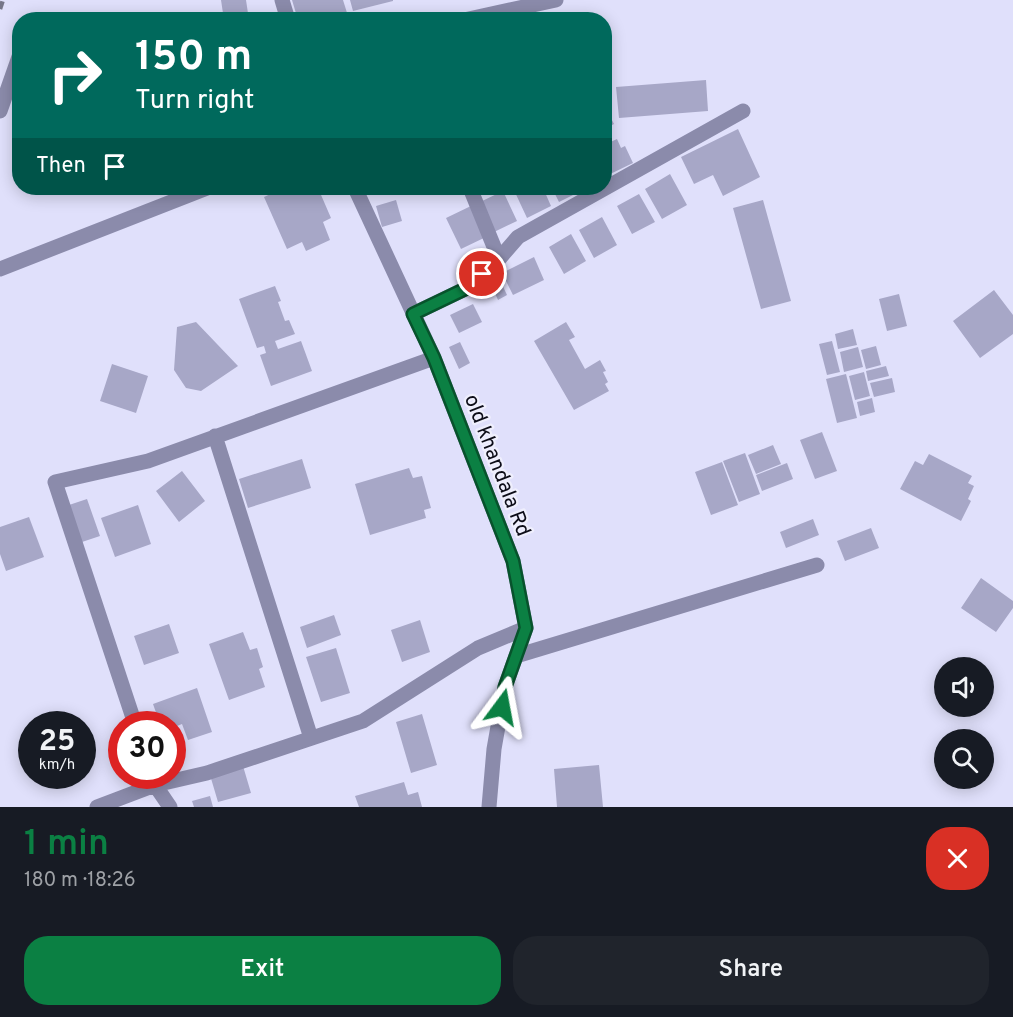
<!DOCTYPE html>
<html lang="en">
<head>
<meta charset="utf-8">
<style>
  :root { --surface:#171b24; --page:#20242c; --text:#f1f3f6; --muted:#9ea1a6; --accent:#0b8043 }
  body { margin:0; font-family:Overpass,sans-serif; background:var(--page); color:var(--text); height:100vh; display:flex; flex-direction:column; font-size:22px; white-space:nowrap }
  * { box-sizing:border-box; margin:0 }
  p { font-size:20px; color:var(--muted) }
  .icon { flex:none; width:33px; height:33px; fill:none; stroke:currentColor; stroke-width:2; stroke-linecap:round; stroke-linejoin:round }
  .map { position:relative; height:807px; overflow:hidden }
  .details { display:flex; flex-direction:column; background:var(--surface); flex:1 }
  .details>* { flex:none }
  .hud { position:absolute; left:12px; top:12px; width:600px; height:183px; border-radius:24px; box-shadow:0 3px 15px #0003; background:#00695c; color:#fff; overflow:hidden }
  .tools { position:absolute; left:934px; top:657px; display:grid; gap:12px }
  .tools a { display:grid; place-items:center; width:60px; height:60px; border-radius:50%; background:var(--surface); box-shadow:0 3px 15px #0003; font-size:30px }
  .speed { position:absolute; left:18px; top:711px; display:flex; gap:12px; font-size:30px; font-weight:700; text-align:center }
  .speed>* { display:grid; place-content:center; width:78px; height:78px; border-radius:50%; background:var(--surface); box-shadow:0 3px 15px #0003; line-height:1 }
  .speed small { font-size:15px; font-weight:400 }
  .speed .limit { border:9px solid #d22; background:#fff; color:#111 }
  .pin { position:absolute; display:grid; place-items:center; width:51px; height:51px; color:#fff; margin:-26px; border:3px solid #fff; border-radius:50%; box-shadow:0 2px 6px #0007 }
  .me { position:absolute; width:66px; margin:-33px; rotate:13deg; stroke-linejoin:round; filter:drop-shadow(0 0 4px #0008) }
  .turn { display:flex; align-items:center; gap:21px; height:126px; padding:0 24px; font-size:27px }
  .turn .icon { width:78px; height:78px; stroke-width:2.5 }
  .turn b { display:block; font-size:42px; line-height:51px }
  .then { display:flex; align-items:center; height:57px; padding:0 24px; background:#0003; gap:12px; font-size:22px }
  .round { display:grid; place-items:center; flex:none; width:63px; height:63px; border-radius:24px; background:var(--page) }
  .head { display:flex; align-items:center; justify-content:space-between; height:102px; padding:0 24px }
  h1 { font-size:36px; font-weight:600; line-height:45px; color:var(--accent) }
  .action { display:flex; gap:12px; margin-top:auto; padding:12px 24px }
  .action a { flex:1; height:69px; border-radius:24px; background:var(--accent); color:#fff; font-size:24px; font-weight:600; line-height:69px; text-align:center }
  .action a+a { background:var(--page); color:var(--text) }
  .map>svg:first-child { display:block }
  .building { fill:#a7a7c7 }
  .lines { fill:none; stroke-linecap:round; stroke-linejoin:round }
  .street { stroke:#8b8bab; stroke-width:15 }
  .rail { stroke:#767689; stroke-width:4.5; stroke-dasharray:8 8; stroke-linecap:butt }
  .route-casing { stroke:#07532c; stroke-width:15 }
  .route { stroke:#0b8043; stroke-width:10 }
  .labels { text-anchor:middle; stroke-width:4.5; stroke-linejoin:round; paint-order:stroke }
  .street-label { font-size:21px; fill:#0d0d18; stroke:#efeffd }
</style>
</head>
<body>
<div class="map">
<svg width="1013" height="807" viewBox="0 0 1013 807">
  <rect width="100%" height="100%" fill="#e0e0fb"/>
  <path class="building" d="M221,0H246L249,20H224Z
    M292,0H343L348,16L336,20H298Z
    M350,0H393V1L353,11Z
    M706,80L708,111L619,118L616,87Z
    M604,105L614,124L604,129Z
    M738,129L760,177L723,196L713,175L694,184L681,157Z
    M617,139L621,148L625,146L633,163L604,177V145Z
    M670,174L687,205L662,219L645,189Z
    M275,188H318L331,218L323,222L330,240L306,251L302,242L287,249L264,197L277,191Z
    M513,188H543L551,206L527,218Z
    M552,188H584L585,189L559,202Z
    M503,191L517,221L492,233L478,203Z
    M639,194L655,222L632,234L617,206Z
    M396,200L402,221L382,227L376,206Z
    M763,200L791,301L761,309L733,208Z
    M473,205L488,236L461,249L446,218Z
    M602,217L617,245L594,258L579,230Z
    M571,234L586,261L564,274L549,247Z
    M534,257L544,280L513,295L502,273Z
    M499,278L507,295L498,300L490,282Z
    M275,286L281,301L278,302L285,321L289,320L295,334L275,341L278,349L301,341L312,371L271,386L260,355L266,353L264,346L257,348L239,299Z
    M994,290L1013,315V334L980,358L953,321Z
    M899,294L907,326L887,331L879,299Z
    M473,304L482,322L459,333L450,315Z
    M196,322L238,366L201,391L186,388L174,370L177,327Z
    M566,322L575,337L569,340L585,369L600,360L606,371L603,372L608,382L605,384L609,391L574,410L534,341Z
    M853,329L857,345L838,349L835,334Z
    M832,341L840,372L827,375L819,344Z
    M460,342L470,363L459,369L449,347Z
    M876,346L881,365L866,369L861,350Z
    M858,347L863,367L844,372L840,352Z
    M112,364L148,376L136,413L100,401Z
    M886,366L889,376L868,381L866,371Z
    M864,372L870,396L855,400L849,376Z
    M846,374L857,418L837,423L826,379Z
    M892,378L895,392L874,397L870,383Z
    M872,398L875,412L860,416L857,402Z
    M822,432L837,471L815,479L800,440Z
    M773,445L781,464L756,474L748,455Z
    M745,453L760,494L739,502L723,461Z
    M929,454L972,476L968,483L974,486L968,499L971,501L961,521L900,489L915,461L923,465Z
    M302,459L311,488L248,508L239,479Z
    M722,462L738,505L711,515L695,472Z
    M787,463L793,479L762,491L756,475Z
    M409,468L413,478L422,476L431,508L424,510L426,518L370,535L355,484Z
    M182,471L205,501L179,522L156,491Z
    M87,499L100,536L82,542L69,505Z
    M138,505L151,544L115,557L101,518Z
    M29,517L44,557L6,571L0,554V527Z
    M813,519L819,535L786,548L780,532Z
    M871,528L879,548L845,561L837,541Z
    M981,578L1013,601V608L996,632L961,608Z
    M334,615L341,635L307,648L300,627Z
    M420,620L430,652L402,662L391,630Z
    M169,624L179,653L144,665L134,636Z
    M243,632L250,650L257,648L263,667L259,669L265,687L229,700L209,644Z
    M336,648L350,693L321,702L306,657Z
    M197,688L212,732L188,740L182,724L172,728V724H160L153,704Z
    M422,714L437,765L411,773L396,722Z
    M599,765L603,807H557L554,769Z
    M243,766L251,793L218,802L210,775Z
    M404,782L408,795L418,792L422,807H359L355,796Z
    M210,796L213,807H194L192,801Z"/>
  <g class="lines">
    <path class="street" d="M282,0L288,20
      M464,20L556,0
      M0,111L20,54
      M355,188L434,358L513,561L526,628L505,687L494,749L489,807
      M470,188L499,259
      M0,269L207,188
      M413,314L465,289L499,259L518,237L743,111
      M215,436L311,738
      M516,656L817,565
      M135,724L55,482L148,461L434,358
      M152,776L155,785L170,807
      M97,807L155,785L207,773L363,721L478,648L526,628"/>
    <path class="rail" d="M0,9L3,0"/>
  </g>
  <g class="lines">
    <g class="route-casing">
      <path id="route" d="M482,274L465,289L413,314L434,358L513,561L526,628L505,687L502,707"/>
    </g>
    <use href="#route" class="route"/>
  </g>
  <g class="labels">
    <g class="street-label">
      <text transform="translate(498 465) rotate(69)" y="7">old khandala Rd</text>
    </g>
  </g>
</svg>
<div class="tools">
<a><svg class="icon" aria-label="sound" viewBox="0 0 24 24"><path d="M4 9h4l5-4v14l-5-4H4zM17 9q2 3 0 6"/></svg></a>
<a><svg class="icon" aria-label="search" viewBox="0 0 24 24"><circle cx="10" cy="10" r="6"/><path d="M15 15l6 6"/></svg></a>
</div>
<div class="speed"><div>25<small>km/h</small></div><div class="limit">30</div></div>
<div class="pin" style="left:482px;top:274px;background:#d93025"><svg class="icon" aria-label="arrive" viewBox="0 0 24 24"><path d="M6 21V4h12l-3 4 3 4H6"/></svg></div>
<svg class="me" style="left:502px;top:707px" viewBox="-20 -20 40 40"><path d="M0-17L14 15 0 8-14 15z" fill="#0b8043" stroke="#fff" stroke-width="4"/></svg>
<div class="hud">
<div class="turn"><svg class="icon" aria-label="right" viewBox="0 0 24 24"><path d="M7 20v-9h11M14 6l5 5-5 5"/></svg><div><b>150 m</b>Turn right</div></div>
<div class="then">Then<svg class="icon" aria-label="arrive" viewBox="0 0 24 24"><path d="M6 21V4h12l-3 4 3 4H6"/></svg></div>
</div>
</div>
<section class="details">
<div class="head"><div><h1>1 min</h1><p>180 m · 18:26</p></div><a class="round" style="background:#d93025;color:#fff"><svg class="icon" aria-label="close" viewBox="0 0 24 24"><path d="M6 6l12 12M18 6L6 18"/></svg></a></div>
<div class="action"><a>Exit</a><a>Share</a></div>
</section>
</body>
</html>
